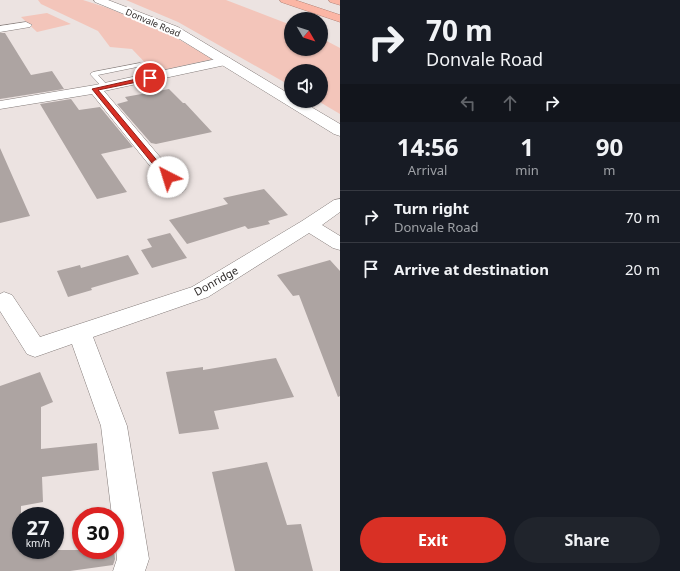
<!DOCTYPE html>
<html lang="en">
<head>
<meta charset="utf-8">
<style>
  :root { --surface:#171b24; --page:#20242c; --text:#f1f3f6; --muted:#9ea1a6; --line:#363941; --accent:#d93025 }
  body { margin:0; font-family:"Noto Sans",sans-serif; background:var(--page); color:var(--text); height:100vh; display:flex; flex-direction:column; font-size:15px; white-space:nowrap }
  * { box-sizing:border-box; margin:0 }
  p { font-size:13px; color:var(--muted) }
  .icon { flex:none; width:22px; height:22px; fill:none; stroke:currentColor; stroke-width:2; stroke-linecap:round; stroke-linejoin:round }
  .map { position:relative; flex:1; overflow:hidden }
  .sheet { display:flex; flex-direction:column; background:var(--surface); width:340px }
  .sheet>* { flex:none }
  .top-card { background:#171b24; color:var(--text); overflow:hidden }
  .needle { width:26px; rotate:129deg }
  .buttons { position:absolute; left:284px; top:12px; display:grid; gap:8px }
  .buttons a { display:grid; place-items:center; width:44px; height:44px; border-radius:50%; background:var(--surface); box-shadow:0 1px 3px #0004; font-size:20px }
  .speed { position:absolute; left:12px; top:507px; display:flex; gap:8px; font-size:20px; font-weight:700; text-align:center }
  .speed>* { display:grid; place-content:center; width:52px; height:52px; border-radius:50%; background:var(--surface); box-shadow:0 1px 3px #0004; line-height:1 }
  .speed small { font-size:10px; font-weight:400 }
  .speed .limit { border:6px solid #d22; background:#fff; color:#111 }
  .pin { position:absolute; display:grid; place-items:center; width:34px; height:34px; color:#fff; margin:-17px; border:2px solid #fff; border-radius:50%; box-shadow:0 1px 4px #0007 }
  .me { position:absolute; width:44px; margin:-22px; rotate:320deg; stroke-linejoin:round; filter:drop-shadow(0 0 3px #0008) }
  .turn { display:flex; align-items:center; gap:14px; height:84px; padding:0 20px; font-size:18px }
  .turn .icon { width:52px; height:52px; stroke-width:2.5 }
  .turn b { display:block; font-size:28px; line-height:34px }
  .lanes { display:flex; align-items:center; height:38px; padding:0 20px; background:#0003; justify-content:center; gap:20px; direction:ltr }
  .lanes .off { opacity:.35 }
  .eta { display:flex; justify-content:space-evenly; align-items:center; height:68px; text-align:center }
  .eta b { font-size:24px; font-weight:700; line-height:28px }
  .cta { display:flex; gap:8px; margin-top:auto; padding:8px 20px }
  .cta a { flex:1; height:46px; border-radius:24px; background:var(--accent); color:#fff; font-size:16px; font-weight:700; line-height:46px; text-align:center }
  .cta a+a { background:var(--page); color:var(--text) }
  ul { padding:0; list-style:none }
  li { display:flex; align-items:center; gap:12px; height:52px; padding:0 20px; border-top:1px solid var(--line) }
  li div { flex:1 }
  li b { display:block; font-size:15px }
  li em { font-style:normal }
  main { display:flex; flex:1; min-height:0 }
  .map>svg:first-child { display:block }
  .green { fill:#f3c5ba }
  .building { fill:#ada4a2 }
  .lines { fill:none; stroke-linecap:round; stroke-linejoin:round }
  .service-casing { stroke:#847c7a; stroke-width:1 }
  .minor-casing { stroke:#847c7a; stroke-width:1 }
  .tertiary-casing { stroke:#847c7a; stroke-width:1 }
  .motorway-casing { stroke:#b4857a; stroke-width:1 }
  .service { fill:#fff; fill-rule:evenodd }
  .minor { fill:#fff; fill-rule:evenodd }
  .tertiary { fill:#fff; fill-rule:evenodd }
  .motorway { fill:#fbb6a5; fill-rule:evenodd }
  .route { fill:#d93025; stroke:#8d1f18 }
  .labels { text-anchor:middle; stroke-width:4; stroke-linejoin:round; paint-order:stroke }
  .far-street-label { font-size:9px; fill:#2f2b2a; stroke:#fff }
  .street-label { font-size:11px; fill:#2f2b2a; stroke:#fff }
</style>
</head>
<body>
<main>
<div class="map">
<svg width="340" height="571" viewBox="0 0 340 571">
  <rect width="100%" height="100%" fill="#ece3e1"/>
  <path class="green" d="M38,0H83L108,8L166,32L213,59L154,72L132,49L110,47L98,31L41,4Z
    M126,0H226L291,25V49H321V38L340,48V114L318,101H321V71H291V86L178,22Z
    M47,13L71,24L37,32L21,17Z"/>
  <path class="building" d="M0,33H5L31,75L52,71L64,89L0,99Z
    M169,89L183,103H185L212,132L156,144L151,143L117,104L128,101L125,97Z
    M71,99L79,110L100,107L133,147L101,154L127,192L97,199L40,104Z
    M0,148L30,216L0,223Z
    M264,189L288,215L268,221L270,224L248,229L245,226L187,244L169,220L228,204L223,198Z
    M170,233L187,258L152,268L141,250L152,247L147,239Z
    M128,255L139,274L91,288L92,290L68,297L57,271L80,265L81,268Z
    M330,260L340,271V396L338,397L299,295L293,296L277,275Z
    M276,358L294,397L214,411L219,429L179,434L166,372L203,367V370Z
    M40,372L53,402L41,407V449L97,443L99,470L42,477L43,502L21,506V550H114L115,559L113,565L70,571H0V386Z
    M267,462L287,525L301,524L313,571H235L212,472Z"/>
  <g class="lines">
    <g class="service-casing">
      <path id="service" d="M140,63L142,64V66L98,75L109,87L105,89L103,88L90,74L93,72Z"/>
    </g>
    <g class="minor-casing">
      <path id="minor" d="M26,22L32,25L30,27L0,32V26Z
        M226,57L230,58L232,61L230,64L104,91L183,184L186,188L183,192L177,193L171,192L92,94L0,109V101L95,85Z
        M340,199V212L322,225L340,236V250L333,248L309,233L208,297L93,337L127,426L149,559L145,571H113L117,559L115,541V516H112L101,426L72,344L35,357L27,354L0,311V294L4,292L12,295L40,337L192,287L302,221L334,200Z"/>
    </g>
    <g class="tertiary-casing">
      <path id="tertiary" d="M94,0H108L178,27L291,95V101H301L340,124V136L334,134L170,33L95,2Z"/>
    </g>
    <g class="motorway-casing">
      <path id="motorway" d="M280,0H295L340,15V22L281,2Z
        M329,0H340V5L330,2Z"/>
    </g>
    <use href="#service" class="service"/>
    <use href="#minor" class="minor"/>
    <use href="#tertiary" class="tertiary"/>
    <use href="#motorway" class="motorway"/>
  </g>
  <path class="route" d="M150,76H152V79L98,90L170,176L171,177L168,179H165L92,89Z"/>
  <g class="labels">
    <g class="far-street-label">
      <text transform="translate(153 23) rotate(23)" y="3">Donvale Road</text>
    </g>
    <g class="street-label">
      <text transform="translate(216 281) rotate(-29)" y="4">Donridge</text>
    </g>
  </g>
</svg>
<div class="buttons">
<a><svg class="needle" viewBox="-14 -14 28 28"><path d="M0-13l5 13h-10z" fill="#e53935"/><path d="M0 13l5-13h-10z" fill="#9ea1a6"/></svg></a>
<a><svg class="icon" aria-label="sound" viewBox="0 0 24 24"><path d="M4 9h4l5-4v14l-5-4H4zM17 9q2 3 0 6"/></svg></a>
</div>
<div class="speed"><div>27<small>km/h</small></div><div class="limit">30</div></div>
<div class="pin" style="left:150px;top:78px;background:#d93025"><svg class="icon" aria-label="arrive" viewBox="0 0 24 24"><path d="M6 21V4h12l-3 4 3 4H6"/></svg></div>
<svg class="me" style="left:168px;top:177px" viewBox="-20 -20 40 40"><circle r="19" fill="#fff"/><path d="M0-13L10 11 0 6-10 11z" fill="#d93025"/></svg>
</div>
<section class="sheet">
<div class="top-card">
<div class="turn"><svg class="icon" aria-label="right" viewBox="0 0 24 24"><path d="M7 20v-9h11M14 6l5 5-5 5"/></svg><div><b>70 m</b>Donvale Road</div></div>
<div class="lanes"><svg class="icon off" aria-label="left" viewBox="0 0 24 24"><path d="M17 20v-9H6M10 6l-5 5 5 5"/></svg><svg class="icon off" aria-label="ahead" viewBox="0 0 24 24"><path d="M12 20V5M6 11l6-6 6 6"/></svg><svg class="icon" aria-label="right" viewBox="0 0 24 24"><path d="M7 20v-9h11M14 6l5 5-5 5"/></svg></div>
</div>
<div class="eta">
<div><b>14:56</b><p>Arrival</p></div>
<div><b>1</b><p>min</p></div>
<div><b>90</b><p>m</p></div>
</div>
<ul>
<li><svg class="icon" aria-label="right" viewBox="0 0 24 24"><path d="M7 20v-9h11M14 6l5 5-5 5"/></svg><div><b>Turn right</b><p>Donvale Road</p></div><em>70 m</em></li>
<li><svg class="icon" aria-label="arrive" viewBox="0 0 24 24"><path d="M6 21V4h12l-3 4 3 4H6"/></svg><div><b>Arrive at destination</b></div><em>20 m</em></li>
</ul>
<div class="cta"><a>Exit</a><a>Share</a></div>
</section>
</main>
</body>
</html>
